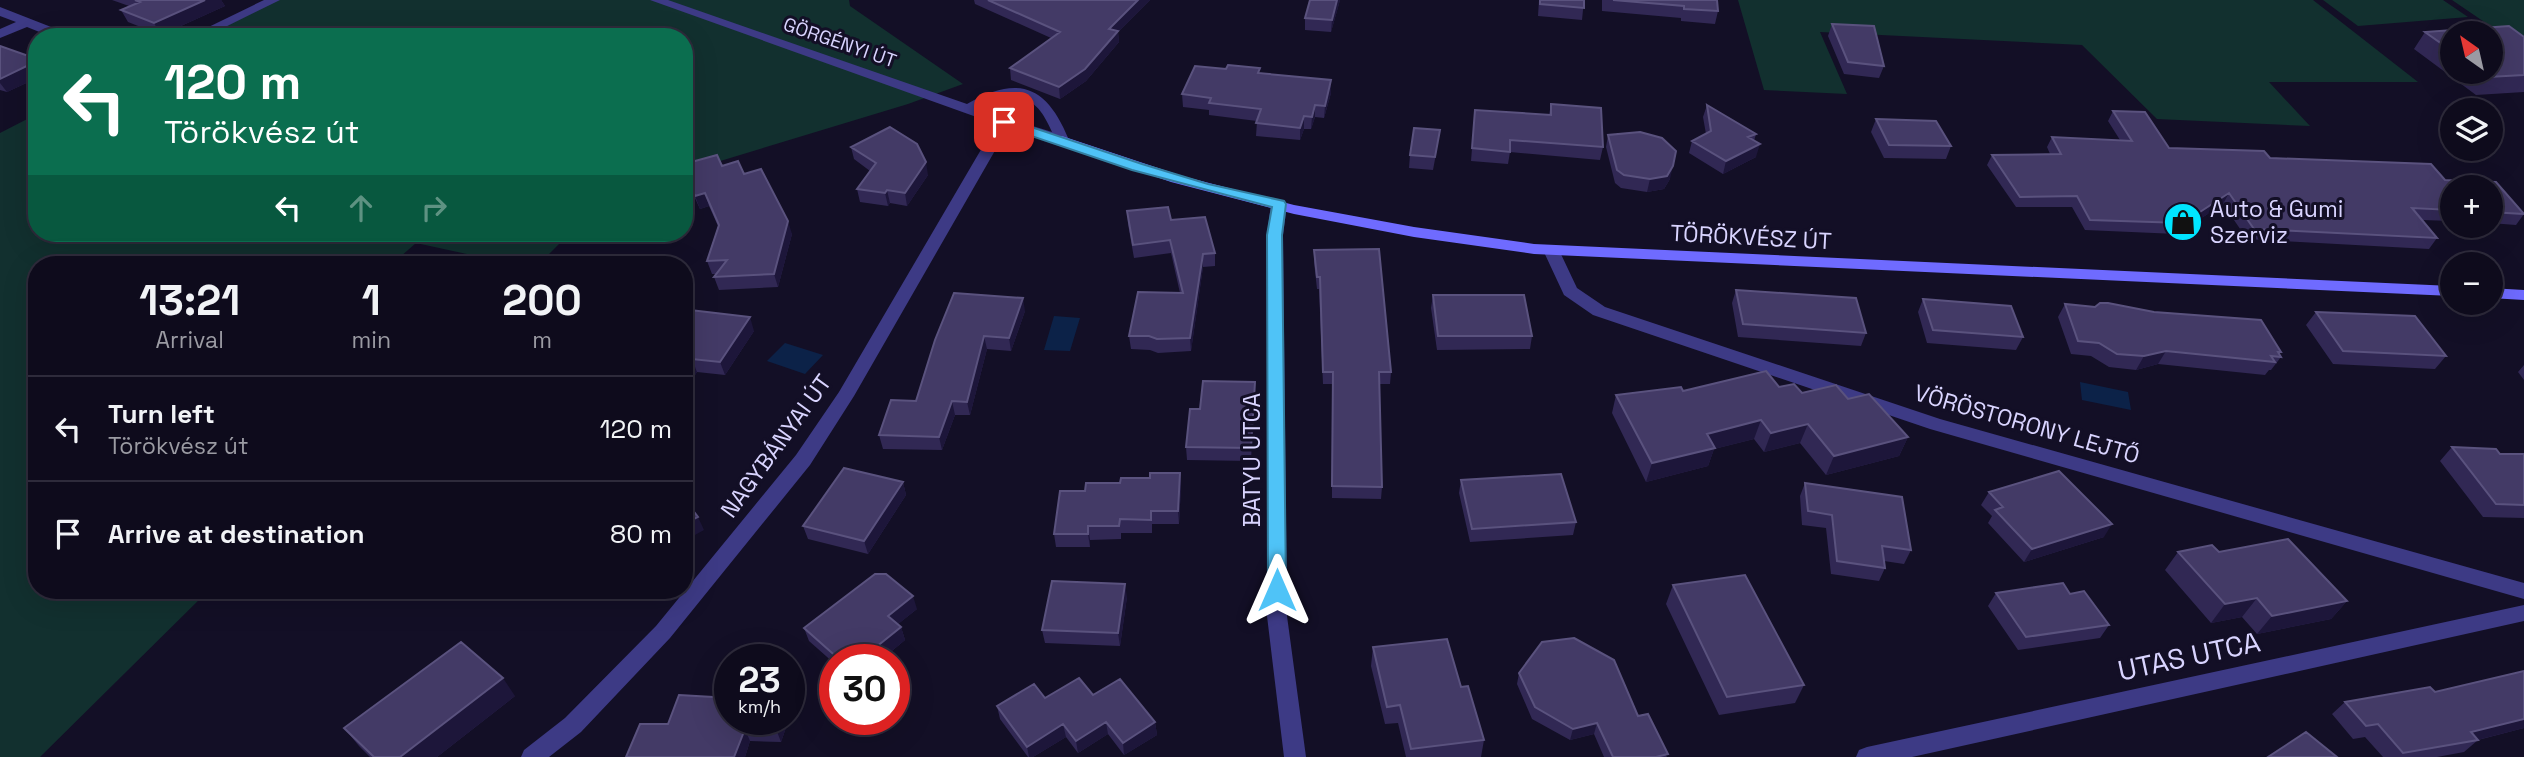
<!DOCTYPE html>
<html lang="en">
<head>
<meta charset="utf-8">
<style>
  :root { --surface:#0e0b1c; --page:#171425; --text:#f1f3f6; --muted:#9b9ba3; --line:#2e2b3b }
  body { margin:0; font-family:"Space Grotesk",sans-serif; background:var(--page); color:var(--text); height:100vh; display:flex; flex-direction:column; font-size:26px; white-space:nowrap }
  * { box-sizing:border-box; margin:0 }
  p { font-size:23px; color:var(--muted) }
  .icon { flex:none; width:38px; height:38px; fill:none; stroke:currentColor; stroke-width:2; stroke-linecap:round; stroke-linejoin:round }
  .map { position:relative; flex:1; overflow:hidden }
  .side { position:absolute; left:28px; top:256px; width:665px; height:343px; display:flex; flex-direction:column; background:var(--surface); border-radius:28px; box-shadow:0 7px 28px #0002,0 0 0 2px var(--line) }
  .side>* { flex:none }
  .hud { position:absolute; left:28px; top:28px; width:665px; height:214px; border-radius:28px; box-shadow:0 7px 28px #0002,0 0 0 2px var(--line); background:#0b6e4f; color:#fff; overflow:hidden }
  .needle { width:46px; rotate:326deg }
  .tools { position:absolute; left:2440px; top:21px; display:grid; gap:14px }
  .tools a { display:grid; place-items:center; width:63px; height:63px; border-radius:50%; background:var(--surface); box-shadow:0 7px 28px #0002,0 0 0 2px var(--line); font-size:35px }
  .speed { position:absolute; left:714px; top:644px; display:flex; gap:14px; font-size:35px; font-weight:700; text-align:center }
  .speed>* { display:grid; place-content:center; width:91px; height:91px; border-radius:50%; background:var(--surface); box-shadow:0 7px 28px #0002,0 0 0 2px var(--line); line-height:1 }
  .speed small { font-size:18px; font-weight:400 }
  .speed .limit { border:10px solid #d22; background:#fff; color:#111 }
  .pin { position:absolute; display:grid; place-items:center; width:60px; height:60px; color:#fff; margin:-30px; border-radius:14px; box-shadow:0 4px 10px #0006 }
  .me { position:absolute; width:77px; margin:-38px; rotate:0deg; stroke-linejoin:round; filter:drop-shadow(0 0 5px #0008) }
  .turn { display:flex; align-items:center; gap:24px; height:147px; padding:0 21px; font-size:32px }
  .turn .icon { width:91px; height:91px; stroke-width:2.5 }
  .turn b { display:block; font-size:49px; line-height:60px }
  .lanes { display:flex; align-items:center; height:66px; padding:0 21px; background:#0003; justify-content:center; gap:35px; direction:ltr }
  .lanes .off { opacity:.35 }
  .eta { display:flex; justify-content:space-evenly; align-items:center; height:119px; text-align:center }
  .eta b { font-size:42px; font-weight:600; line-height:49px }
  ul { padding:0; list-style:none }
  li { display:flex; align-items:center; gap:21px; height:105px; padding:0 21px; border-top:2px solid var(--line) }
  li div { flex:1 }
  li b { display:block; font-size:26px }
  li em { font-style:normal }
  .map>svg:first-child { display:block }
  .green { fill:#12302f }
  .water { fill:#0c2248 }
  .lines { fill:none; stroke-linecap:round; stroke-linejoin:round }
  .street { fill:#3d3a85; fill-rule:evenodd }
  .secondary { fill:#6f6bff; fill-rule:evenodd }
  .wall { fill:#312854; fill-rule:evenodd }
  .shaded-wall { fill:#1d163a }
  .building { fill:#433a66; stroke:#5a527e; stroke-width:2 }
  .route { fill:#4fc3f7; stroke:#337fa1; stroke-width:2 }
  .labels { text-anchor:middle; stroke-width:6; stroke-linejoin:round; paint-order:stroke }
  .far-street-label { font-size:19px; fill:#d9d4ff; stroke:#130f26 }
  .poi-label { font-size:23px; fill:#d9d4ff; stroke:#130f26; text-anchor:start }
  .street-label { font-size:23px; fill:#d9d4ff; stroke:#130f26 }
  .near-street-label { font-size:28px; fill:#d9d4ff; stroke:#130f26 }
</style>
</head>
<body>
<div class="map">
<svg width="2524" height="757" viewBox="0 0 2524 757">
  <rect width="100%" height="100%" fill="#130f26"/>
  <path class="green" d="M274,0H849L850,6L963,84L908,104L684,172V37H194Z
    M1738,0H2313L2418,82H2269L2310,126L2157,119L2082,45L1820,32L1847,94L1764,90Z
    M2323,0H2443L2468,17L2358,26Z
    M2452,0H2524V49Z
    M37,114V233H570L539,264H513L416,243L392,264H37V590H209L40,757H0V133Z"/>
  <path class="water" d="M1054,316L1080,318L1070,351L1044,350Z
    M785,343L823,355L805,374L767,361Z
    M2080,382L2128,392L2131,410L2082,400Z"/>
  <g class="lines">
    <path class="street" d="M264,0H280L205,37H188Z
      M650,0H668L967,104C1019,74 1047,86 1069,140L1062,144L1008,128L854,396L810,465L670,638L581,732L549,757H521L524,750L565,718L656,626L796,455L839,392L996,124ZM1010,97C1034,97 1043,112 1052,132L979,109Z
      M0,7L69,34L70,37H52L27,27L0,38V29L16,22L0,16Z
      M1279,199L1287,204L1283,235L1287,616L1306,757H1284L1267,616V235L1271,204Z
      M1551,245L1559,250L1577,288L1605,307L1940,419L2524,583V599L1930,429L1593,315L1564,295L1543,250Z
      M2524,605V621L1912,757H1856L1859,750L1867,747Z"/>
    <path class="secondary" d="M1062,136L1182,176L1294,205L1414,227L1534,244L2452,286V296L1534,254L1414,237L1294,214L1171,182L1057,143L1055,140L1057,137Z
      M2490,288L2524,290V300L2490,298Z"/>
  </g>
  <path class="wall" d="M112,0H221L225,6L161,35L128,22L121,10L129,6Z
    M974,0H1150L1118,32L1119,42L1086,81L1060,99L1011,80L1010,68L1051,38L975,4Z
    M1310,0H1340L1331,32L1305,30V18Z
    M1539,0H1584L1582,20L1538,16Z
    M1602,0H1717L1718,11L1715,24L1681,21V18L1602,11Z
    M1832,24L1884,66L1879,78L1844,74L1828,36Z
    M2425,32L2524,37V92L2476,95L2414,49ZM2452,33L2490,72H2452Z
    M0,46L37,59V78L7,92L0,90Z
    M1260,73L1331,80V93L1324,118L1315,117L1311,129H1304L1300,140L1256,136L1257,121L1209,115V110L1183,107L1182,94Z
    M1551,104L1603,147L1600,160L1510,152L1508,164L1471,161L1475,110L1549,115Z
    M1707,105L1756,134L1754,141L1756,157L1723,174L1689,153L1692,141L1706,134L1703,117Z
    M2113,111L2145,112L2169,148L2264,151L2270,158L2431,164L2445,180L2496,182L2524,214L2516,225L2490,223V187H2452V221L2422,220L2437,238L2429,249L2247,239L2223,204L2177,234L2085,230L2072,207H2016L1987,165L1992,155L2050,154L2047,147L2052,137L2120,140L2108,121Z
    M1876,119L1951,146L1946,159L1884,158L1871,132Z
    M1608,135L1670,179L1664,189L1647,192L1621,188L1615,183L1606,147Z
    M1438,143L1433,170L1409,168L1410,155Z
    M851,147L928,175L907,206L890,203L888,206L860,202L857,189L870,171L854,159Z
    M684,164L722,166L744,174L792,234L778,287L719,290L714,277L717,274H712L707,261L718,226L709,206L700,209L684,174Z
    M1127,211L1171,220L1215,253V266L1203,267L1191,351L1158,353L1150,350L1131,349L1129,336L1180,293L1171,253L1134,258L1128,224Z
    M1314,250L1391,372L1390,384H1379L1382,487L1381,499L1332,498V384H1323L1319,289H1317L1314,262Z
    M1736,290L1866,333L1861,346L1738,337L1732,303Z
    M1433,295L1532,336L1530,349L1437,350L1431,308Z
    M1923,299L2023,337L2016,350L1927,343L1918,312Z
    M2065,304L2281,352L2279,354L2281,357L2271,370H2269L2265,375L2158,364L2136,370L2109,367L2091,356L2071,354L2058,317Z
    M1025,311L1011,351L987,349L970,415H955L942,450L883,449L879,435L916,401L935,340Z
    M2316,312L2446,356L2435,369L2333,364L2306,325Z
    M684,319L754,331L725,375L697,372L684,391Z
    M2524,365V380L2518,372Z
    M1255,382L1251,461L1187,460L1186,447L1200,409Z
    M1779,387L1802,393L1848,399L1908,437L1899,456L1826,475L1800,443L1764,452L1754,439L1714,449L1708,466L1646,482L1612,413L1616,395Z
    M2452,447L2500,454H2524V518L2483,517L2440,461Z
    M1180,473L1181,486L1179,524H1152V533H1121V539L1090,540V547H1056L1054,534L1085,491L1120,483Z
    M1461,480L1576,522L1573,535L1470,542L1459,493Z
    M903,482L906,495L868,554L808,539L803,526Z
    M1805,483L1911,550L1904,564L1884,561L1885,568L1879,581L1831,574L1826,528L1802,525L1800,496Z
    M1989,492L2104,537L2024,562L1988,523L1992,516L1981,505Z
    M2178,552H2219L2347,601L2331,619L2257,634L2242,617L2211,623L2165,570Z
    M1673,585L1804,685L1795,703L1719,715L1666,604Z
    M288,590H356L353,595L290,592Z
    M1996,593L2070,594L2109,625L2100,638L2018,650L1988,606Z
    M1127,597L1120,646L1045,643L1042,630Z
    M917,609L898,624L901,627L905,640L881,660H835V664L809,641L804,628Z
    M1373,647L1461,687L1484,740L1481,757H1406L1398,723L1385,724L1371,666Z
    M2524,671V728L2478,740L2464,752L2437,757H2383L2365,737L2353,739L2332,714L2345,702L2435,692Z
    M1519,673L1638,716L1667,757H1604L1594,734L1570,740L1532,719L1517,684Z
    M1093,695L1155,722L1157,735L1124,755L1108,734L1078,753L1066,737L1033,757H1028L1000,719L997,706L1045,698Z
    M515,696L437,757H370L359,746L344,728Z
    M730,719H789L781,742L750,741L745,757H626L668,724Z"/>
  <path class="shaded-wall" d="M205,0H221L225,6L161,35L154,23Z
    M1138,0H1150L1118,32L1119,42L1086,81L1060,99L1059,87L1109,29Z
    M1337,0H1340L1331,32L1332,20Z
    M37,61V78L7,92L0,83V79Z
    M1331,80V93L1324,118L1325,106Z
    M1315,105V117L1311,129L1312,117Z
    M1304,116V129L1300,140V128Z
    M1760,144L1756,157L1723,174L1726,161Z
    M926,162L928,175L907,206L905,193Z
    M1673,166L1670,179L1664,189L1647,192L1650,179Z
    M887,190L890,203L888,206L885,193Z
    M705,193L709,206L700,209L695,196Z
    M2229,193L2223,204L2177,234L2183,223Z
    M788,221L792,234L778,287L774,274Z
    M1203,254V267L1191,351L1190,338Z
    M1023,298L1025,311L1011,351L1009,338Z
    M750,317L754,331L725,375L720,362Z
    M984,336L987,349L970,415L967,402Z
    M2166,351L2158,364L2136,370L2144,356Z
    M692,359L697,372L684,391V370Z
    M1255,382V395L1251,461V448Z
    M952,401L955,415L942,450L939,437Z
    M1761,420L1754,439L1714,449L1708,466L1646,482L1652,463L1707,434Z
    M1808,424L1800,443L1764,452L1771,433Z
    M1908,437L1899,456L1826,475L1834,456Z
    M1180,473L1181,486L1179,524L1178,511Z
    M903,482L906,495L868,554L864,541Z
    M698,517L704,530L684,541V524Z
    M2112,524L2104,537L2024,562L2032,549Z
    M1088,526L1090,540V547L1088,534Z
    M1125,584L1127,597L1120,646L1118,633Z
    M349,590H356L353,595Z
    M616,590H626L618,594Z
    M913,596L917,609L892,629L888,616Z
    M2257,598L2242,617L2211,623L2225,604Z
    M2347,601L2331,619L2257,634L2272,616Z
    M901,627L905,640L881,660H860Z
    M503,678L515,696L437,757H400Z
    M779,719H789L781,742L776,729Z
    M2524,719V728L2477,740L2471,732Z
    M1106,722L1108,734L1078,753L1076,741Z
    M1155,722L1157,735L1124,755L1123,743Z
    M1597,723L1594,734L1570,740L1573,729Z
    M1063,724L1066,737L1033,757H1029L1027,747Z
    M745,729L750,741L745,757H734Z"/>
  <path class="building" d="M135,0H205L154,23L121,10L140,2Z
    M988,0H1138L1109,29L1118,31L1085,69L1059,87L1010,68L1060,32Z
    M1310,0H1337L1332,20L1305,18Z
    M1540,0H1584V8L1540,4Z
    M1613,0H1717L1718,11L1684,9V6Z
    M1832,24L1874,26L1884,66L1848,62Z
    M2509,26L2524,37V75L2488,77L2480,72H2490V33H2452V51L2425,32Z
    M0,46L37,59V61L0,79Z
    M1228,65L1260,68L1258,73L1331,80L1325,106L1315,105L1312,117L1304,116L1300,128L1256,123L1261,109L1209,103L1211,98L1182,94L1195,66L1226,69Z
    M1551,104L1601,108L1603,147L1510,140V152L1472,148L1475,110L1551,115Z
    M1707,105L1756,134L1748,137L1760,144L1726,161L1692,141L1711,131Z
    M2113,111L2145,112L2169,148L2264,151L2270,158L2431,164L2445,180L2496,182L2524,214L2490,212V187H2452V210L2412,208L2437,238L2254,229L2229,193L2183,223L2090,220L2077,196L2020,197L1992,155L2061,154L2052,137L2132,141Z
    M1876,119L1936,121L1951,146L1889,145Z
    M890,127L917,144L926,162L905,193L887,190L885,193L857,189L876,163L851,147Z
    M1414,128L1440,130L1435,157L1410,155Z
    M1640,132L1662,138L1676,151L1673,166L1667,176L1650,179L1624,175L1617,170L1608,135Z
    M717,155L722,166L738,161L744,174L761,169L788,221L774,274L714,277L727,260L707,261L719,225L705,193L695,196L684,172V164Z
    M1168,207L1171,220L1205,217L1215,253L1203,254L1190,338L1157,339L1149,336H1129L1138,292L1183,293L1170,240L1133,245L1127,211Z
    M1379,249L1391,372H1379L1382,487L1332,486L1333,372H1323L1320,277H1317L1314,250Z
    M1736,290L1856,298L1866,333L1743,324Z
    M954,293L1023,298L1009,338L984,336L967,402L952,401L939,437L879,435L891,400L916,401L935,340Z
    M1433,295H1524L1532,336H1438Z
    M1923,299L2011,306L2023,337L1933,330Z
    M2100,303H2108L2154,312L2261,320L2281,352H2278L2281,357L2271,356L2275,362L2166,351L2144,356L2117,354L2099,343L2078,341L2065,304L2095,307Z
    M690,310L750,317L720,362L692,359L684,370V319Z
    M2316,312L2415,316L2446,356L2343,351Z
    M1766,371L1779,387L1794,384L1802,393L1836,385L1848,399L1869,394L1908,437L1834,456L1808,424L1771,433L1761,420L1707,434L1715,448L1652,463L1616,395L1681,387L1683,391Z
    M1203,381L1255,382L1251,448L1186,447L1190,409H1200Z
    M2452,447L2496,449L2500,454H2524V505L2496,504Z
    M844,468L903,482L864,541L803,526Z
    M2059,471L2112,524L2032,549L1995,510L2003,507L1989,492Z
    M1150,473H1180L1178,511H1151V520L1120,519L1119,526H1088V534H1054L1060,491H1085L1086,483H1120L1121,478H1150Z
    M1561,474L1576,522L1472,529L1461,480Z
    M1805,483L1902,497L1911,550L1882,546L1885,568L1837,561L1832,515L1808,511Z
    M684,499L698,517L684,524Z
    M2288,539L2347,601L2272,616L2257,598L2225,604L2178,552L2212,545L2219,552Z
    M875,574H886L913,596L888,616L901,627L860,660H840L804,628Z
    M1745,575L1804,685L1727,697L1673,585Z
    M1052,581L1125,584L1118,633L1042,630Z
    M2063,583L2070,594L2084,591L2109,625L2026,637L1996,593Z
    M1574,638L1614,660L1638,716L1648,714L1668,754L1656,757H1613L1597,723L1573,729L1535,707L1519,673L1542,642Z
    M1447,639L1461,687L1468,686L1484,740L1411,749L1400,705L1387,707L1373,647Z
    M461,642L503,678L400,757H374L344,728Z
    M2524,671V719L2471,732L2478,740L2403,753L2378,724L2366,726L2345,702L2430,687L2435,692Z
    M1079,678L1093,695L1120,679L1155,722L1123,743L1106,722L1076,741L1063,724L1027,747L997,706L1034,684L1045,698Z
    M679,695L730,698V719H779L776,729H745L734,757H626L640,724H668Z
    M2306,732L2337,757H2268Z"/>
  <path class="route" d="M1004,118L1142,164L1208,184L1284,201L1286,204L1282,235L1286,590L1284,595L1277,597L1271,595L1268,590L1267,235L1272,207L1132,170L999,125L997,122Z"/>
  <defs>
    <g id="shop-disc" transform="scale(2.0125)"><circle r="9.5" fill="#00e5ff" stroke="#130f26"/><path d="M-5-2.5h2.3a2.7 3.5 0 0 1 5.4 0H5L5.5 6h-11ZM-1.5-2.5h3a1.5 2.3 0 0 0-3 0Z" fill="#111"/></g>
  </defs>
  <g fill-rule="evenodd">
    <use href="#shop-disc" x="2183" y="222"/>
  </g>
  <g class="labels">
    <g class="far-street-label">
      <text transform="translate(840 42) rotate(19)" y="7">GÖRGÉNYI ÚT</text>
    </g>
    <g class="poi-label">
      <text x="2210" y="217">Auto &amp; Gumi<tspan x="2210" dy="26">Szerviz</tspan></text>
    </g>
    <g class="street-label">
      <text transform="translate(1751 237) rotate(3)" y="8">TÖRÖKVÉSZ ÚT</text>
      <text transform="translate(2027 424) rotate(16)" y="8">VÖRÖSTORONY LEJTŐ</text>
      <text transform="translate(776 446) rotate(-54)" y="8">NAGYBÁNYAI ÚT</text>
      <text transform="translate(1252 460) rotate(-90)" y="8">BATYU UTCA</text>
    </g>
    <g class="near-street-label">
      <text transform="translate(2189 656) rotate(-12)" y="10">UTAS UTCA</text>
    </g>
  </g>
</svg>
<div class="tools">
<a><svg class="needle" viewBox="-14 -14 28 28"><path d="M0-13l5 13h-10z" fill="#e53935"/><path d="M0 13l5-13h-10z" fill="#9b9ba3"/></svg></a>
<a><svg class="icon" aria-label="layers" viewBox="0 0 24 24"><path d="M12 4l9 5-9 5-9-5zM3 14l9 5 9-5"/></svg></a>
<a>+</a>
<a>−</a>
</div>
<div class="speed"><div>23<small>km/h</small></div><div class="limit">30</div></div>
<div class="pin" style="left:1004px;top:122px;background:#d93025"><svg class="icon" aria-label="arrive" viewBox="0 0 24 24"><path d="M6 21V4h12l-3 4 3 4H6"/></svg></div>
<svg class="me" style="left:1277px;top:590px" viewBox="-20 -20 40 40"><path d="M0-17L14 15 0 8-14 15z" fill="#4fc3f7" stroke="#fff" stroke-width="4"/></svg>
<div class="hud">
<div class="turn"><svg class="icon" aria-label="left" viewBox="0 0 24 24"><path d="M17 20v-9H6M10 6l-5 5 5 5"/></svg><div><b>120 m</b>Törökvész út</div></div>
<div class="lanes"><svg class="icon" aria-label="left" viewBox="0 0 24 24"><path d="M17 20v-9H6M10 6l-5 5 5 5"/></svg><svg class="icon off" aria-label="ahead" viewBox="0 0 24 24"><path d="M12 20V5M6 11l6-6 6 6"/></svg><svg class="icon off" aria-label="right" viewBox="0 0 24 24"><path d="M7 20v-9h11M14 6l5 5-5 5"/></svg></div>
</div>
<section class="side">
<div class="eta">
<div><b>13:21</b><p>Arrival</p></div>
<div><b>1</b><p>min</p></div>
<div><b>200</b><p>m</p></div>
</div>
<ul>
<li><svg class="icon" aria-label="left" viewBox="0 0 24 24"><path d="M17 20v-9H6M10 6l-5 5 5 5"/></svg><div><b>Turn left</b><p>Törökvész út</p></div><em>120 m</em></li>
<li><svg class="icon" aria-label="arrive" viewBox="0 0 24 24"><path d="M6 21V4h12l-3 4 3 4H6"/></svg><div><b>Arrive at destination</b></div><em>80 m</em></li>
</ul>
</section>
</div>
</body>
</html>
